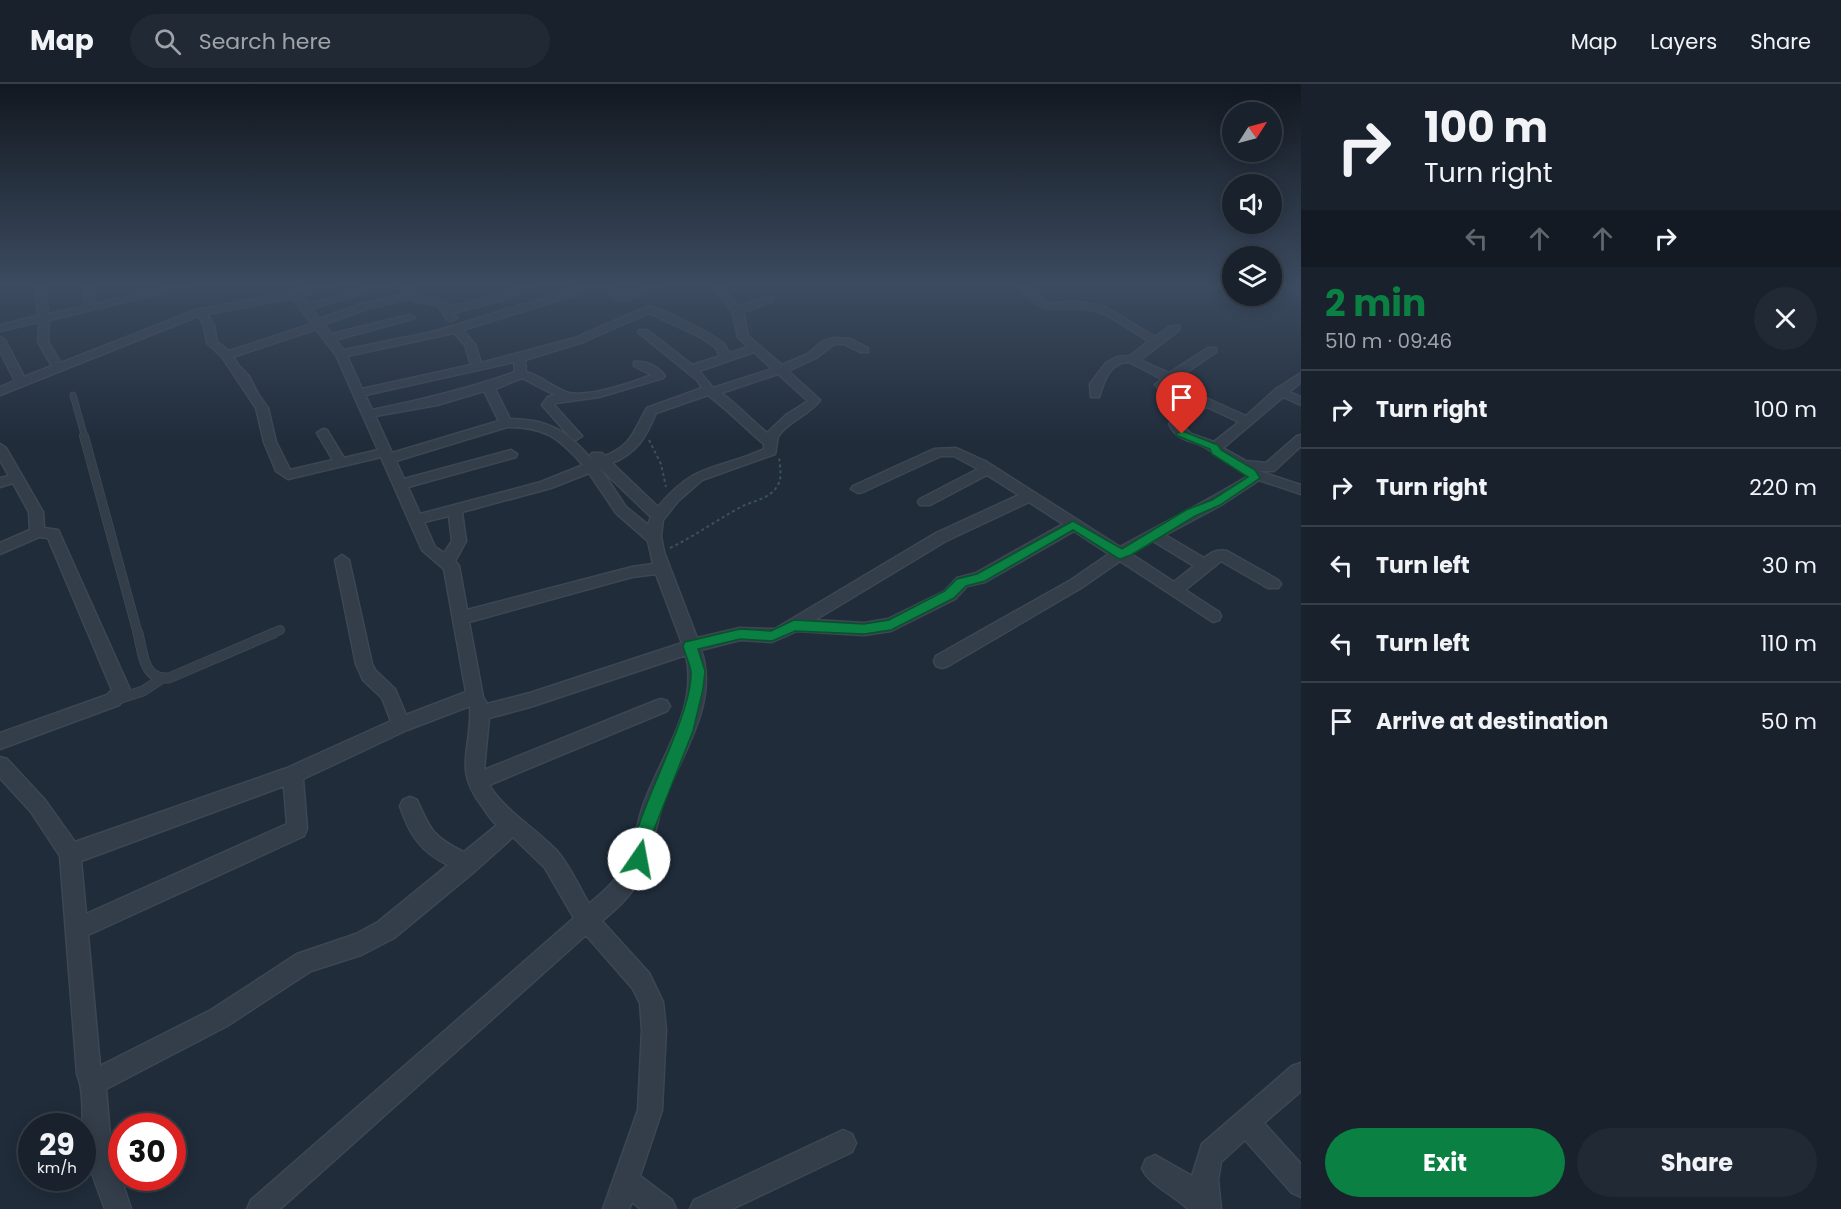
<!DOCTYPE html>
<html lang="en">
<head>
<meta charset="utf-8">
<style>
  :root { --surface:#18212c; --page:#212934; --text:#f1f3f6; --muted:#9fa3a9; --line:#363e48; --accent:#0b8043 }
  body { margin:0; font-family:Poppins,sans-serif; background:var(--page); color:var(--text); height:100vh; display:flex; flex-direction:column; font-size:22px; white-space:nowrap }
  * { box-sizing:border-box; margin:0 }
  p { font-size:20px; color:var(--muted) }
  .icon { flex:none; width:33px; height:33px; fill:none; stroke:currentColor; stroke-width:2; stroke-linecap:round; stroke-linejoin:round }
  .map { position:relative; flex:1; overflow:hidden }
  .sheet { display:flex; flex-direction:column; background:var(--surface); width:540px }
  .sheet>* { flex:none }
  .top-card { background:#18212c; color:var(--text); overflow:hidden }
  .needle { width:39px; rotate:54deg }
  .fabs { position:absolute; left:1222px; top:18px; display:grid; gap:12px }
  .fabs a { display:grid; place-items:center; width:60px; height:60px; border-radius:50%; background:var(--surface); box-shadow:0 3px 15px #0003,0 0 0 2px var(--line); font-size:30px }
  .speed { position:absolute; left:18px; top:1029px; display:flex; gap:12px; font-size:30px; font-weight:700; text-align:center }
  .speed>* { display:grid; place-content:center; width:78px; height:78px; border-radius:50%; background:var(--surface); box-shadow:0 3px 15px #0003,0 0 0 2px var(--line); line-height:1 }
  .speed small { font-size:15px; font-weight:400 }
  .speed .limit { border:9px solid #d22; background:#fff; color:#111 }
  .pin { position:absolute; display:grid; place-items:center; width:51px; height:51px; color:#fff; margin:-62px -26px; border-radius:50% 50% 50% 0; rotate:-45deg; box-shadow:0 0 6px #0007 }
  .pin .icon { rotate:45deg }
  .me { position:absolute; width:66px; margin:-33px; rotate:12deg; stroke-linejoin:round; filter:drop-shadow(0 0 4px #0008) }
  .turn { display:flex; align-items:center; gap:21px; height:126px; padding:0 24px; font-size:27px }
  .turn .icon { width:78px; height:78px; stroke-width:2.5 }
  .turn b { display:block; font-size:42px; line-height:51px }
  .lanes { display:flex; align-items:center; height:57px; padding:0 24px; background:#0003; justify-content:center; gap:30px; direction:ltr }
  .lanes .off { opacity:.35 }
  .round { display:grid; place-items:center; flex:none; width:63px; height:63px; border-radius:32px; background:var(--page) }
  .headline { display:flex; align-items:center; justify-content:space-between; height:102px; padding:0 24px }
  h1 { font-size:36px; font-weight:700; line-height:45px; color:var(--accent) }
  .button { display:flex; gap:12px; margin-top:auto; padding:12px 24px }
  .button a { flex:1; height:69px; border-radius:36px; background:var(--accent); color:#fff; font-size:24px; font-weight:700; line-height:69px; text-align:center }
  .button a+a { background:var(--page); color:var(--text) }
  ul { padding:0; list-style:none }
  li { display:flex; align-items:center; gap:18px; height:78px; padding:0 24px; border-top:2px solid var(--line) }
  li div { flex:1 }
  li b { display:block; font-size:22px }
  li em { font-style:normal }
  header { display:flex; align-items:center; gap:36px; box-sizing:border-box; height:84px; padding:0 30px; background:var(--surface); border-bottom:2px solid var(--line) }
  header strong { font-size:28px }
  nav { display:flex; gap:33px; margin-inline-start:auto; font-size:21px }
  .search { width:420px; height:54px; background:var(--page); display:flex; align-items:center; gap:15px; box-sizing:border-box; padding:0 21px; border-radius:33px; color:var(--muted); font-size:22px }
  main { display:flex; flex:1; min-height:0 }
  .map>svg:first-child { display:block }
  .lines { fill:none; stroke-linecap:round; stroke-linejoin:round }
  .lane-far2-casing { stroke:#3d4754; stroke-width:7 }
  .lane-far1-casing { stroke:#3d4754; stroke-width:10 }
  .lane-casing { stroke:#3d4754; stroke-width:11 }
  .street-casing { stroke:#3d4754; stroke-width:3 }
  .path { stroke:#3a5353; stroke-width:2; stroke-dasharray:3 3; stroke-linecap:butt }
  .lane-far2 { stroke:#333e4a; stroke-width:5 }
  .lane-far1 { stroke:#333e4a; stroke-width:8 }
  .lane { stroke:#333e4a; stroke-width:9 }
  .street { fill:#333e4a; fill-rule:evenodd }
  .route { fill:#0b8043; stroke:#07532c; stroke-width:1.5 }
</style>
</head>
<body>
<header>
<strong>Map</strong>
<div class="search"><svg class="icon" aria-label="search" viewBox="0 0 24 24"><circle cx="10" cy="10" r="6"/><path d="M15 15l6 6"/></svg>Search here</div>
<nav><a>Map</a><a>Layers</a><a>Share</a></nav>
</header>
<main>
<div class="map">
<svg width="1301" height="1125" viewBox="0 0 1301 1125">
  <rect width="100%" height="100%" fill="#202c3a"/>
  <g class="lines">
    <g class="lane-far2-casing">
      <path id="lane-far2" d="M73,311L85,354"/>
    </g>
    <g class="lane-far1-casing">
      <path id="lane-far1" d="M84,352L138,550
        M271,550L280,546"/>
    </g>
    <g class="lane-casing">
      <path id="lane" d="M138,549C143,569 143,596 169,594L274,549
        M118,615L143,607L161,595"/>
    </g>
    <g class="street-casing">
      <path id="street" d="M35,200H45L48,230L85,222L83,200H93L95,220L181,200L191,202L49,236L48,258L61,279L196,226L287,209L321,200H338L301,212L307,220L377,200H394L311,225L319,235L362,220L407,209L399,200H410L421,212L444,216L449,223L499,211L523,200H537L507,215L453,229L457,234L452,237L448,236L437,221L414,217L411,214L370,224L324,240L331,250L410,231L415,234L335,256L344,266L437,247L589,200H604L622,210L655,200H671L621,217L597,204L463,246L475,261L481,279L575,254L648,222L662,226L708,249L723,259L730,269L748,263L738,253L732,227L710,200H720L739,223L765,213H773V217L743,228L748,252L782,281L808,270L822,258L834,254L850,255L868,264V268H860L844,260H834L816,274L788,287L820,316C809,331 790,336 779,351C776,356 777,364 775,370L702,396L678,417L663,436L661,452L664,468L697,554L740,544L775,545L936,449L1019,411L987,391L930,421H920L918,418L920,415L978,385L954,372H941L863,408L858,409L851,405L853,402L934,365L956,364L985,377L1120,463C1163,439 1206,418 1248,392C1235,382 1221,374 1208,365C1193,355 1178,359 1169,340L1179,331L1174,320L1155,301L1162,295L1129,278C1109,278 1104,298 1099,313H1091L1090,300L1106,279L1117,273L1130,272L1148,258L1144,254C1129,246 1112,231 1095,227C1054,216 1050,241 1016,200H1027L1049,220L1075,217L1105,223L1155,253L1171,242H1179V246L1140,276L1169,289L1208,264H1216V268L1168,301L1188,323L1206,314L1246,332L1276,305L1301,289V298L1289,308L1301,313V321L1283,313L1223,364L1246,377L1266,379L1297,352L1301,351V362L1274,387H1258L1301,401V410L1259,396L1221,421L1165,451L1204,474C1212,468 1218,465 1227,467L1278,496L1281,500L1278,504H1268L1221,477L1185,506L1219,528L1221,532L1219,536L1213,538L1120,477L1081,504L948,582L942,584L936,582L934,577L936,572L1071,496L1109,470L1074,447L985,498L967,502L955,515L891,547L864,551L797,547L772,558L740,556L701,566C720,621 679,672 662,722C654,747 652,773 639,796C630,813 616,825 602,837L649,889L663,918L666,946L662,1026L640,1092L672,1116L676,1125H641L632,1118L629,1125H603L638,1026L642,946L640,919L633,905L586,851L280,1125H247L251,1116L574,834L545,784L513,753L475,787L394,854L361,871L311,887L227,942L106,1005L111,1063L131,1125H105C98,1105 89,1084 85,1063C80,1039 86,1012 77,990L60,772L31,728L0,694V673L7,675L45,716L75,758L287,684L391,637L382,614L363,596L356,580L335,476L342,471L349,476L372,580L375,586L395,605L406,631L466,608L444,485L422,466L381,373L288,395L276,387L264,358L256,324L222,273L207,259L204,242L198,232L0,311V303L15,297L0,267V253L5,256L24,293L52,282L38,258L39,238L0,247V241L38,232ZM292,214L312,240L229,267L217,258L214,242L207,230ZM649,229L700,253L715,263L720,272L692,281L647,246H639L638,248L697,296L702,304L647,324C634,346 632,362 605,372L602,369H592L590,372L593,377C568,348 550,335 510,335L495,305L522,294L555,311L548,313L542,321L572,355L576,356L582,352L554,321L556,319L599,313L663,294L665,292C658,283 646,276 634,278V282L652,291C632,299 590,313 569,309C554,305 542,292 526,288L525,276L583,258ZM316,245L336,271L378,366L344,374L327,346L323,345L317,349L333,376L290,386L276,358L268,324L258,310L249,292L239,282L233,273ZM454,249L465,261L471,281L362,305L347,272ZM754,268L772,285L713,304L699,287ZM514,278L515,288C468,305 421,316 372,326L365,311ZM778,290L808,317L786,331L767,349C751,336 738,321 721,309ZM484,307L499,337L392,369L375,332L437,321ZM708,311C728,326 744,343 764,360V365C716,387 696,377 658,423L612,379C637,369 646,353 656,329ZM1207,323L1239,338L1214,358L1191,350L1182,341L1191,332ZM507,343C545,343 558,353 583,381L541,398L420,430L408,403L516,373L517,370L511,366L404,395L396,377ZM600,384L651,433L648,441L626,423ZM589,389L616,429L648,457L653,480L632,483L467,526L459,482L455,477L466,457L462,428L551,404ZM1029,418L1063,440L976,489L957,494L945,507L888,535L864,539L815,536L946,457ZM449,432L452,457L444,469L435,463L424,438ZM1153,457L1194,482L1174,498L1131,470ZM656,490L682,559L530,609L487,620L483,613L469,538L632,493ZM686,571C699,625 660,673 643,722C636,742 635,765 624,783C615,798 602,809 589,820C579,803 570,782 557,767C535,744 506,728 489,701L667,627L670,622L667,617L661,615L655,617L484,686L489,634L530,623ZM470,622C473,664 452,683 482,722C487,729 491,736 497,741L464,768C433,753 430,746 417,716L410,713L403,716L400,722C409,750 421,768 448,781L378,838L356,850L297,870L211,926L100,982L88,851L304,752L307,745L303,695L407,646ZM284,702L287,740L86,830L81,777Z
        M1282,200H1294L1301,205V212Z
        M0,360L6,364L43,428L44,444L58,446L60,450L131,608L119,621L0,665V649L107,611L112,606L48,454L39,453L0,470V459L30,446L29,428L13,399L0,403V394L9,392L0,376Z
        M1301,979V1007L1264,1039L1301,1080V1113L1292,1109L1245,1056L1221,1078L1218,1096L1221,1125H1188C1175,1112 1148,1100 1142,1084L1146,1075L1155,1071L1192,1092L1202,1060L1292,982Z
        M843,1046L852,1050L856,1059L852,1068L732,1125H690L694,1116Z"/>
    </g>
    <path class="path" d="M649,356L661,380L666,403
      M670,464C695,452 715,437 739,424C751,417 767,416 776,404C783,395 780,384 779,373"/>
    <use href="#lane-far2" class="lane-far2"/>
    <use href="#lane-far1" class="lane-far1"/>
    <use href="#lane" class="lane"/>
    <use href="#street" class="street"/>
  </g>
  <linearGradient id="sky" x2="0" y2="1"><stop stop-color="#121820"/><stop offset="0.56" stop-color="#3c4b60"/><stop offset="1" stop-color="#3c4b60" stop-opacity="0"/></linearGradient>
  <rect width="1301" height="358" fill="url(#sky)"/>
  <path class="route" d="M1182,347L1218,361L1221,366L1255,386L1260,394L1220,421L1195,432L1131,471L1120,475L1116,473L1073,446L985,497L966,502L954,514L891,546L864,550L795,547L772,557L740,555L698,565L705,587L703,605L693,647L653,748L645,781L639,784L633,781C621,753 693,636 691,588C690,580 685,570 683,562L685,558L740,545L771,547L794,536L864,540L889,536L945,507L957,495L977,490L1073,437L1122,465L1186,426L1212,416L1248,393L1212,370L1210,365L1178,352L1176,350Z"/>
</svg>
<div class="fabs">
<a><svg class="needle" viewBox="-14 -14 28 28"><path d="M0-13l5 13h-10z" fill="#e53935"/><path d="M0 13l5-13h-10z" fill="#9fa3a9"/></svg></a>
<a><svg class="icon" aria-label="sound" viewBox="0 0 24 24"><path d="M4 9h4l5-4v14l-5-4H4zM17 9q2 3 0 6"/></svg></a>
<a><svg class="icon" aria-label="layers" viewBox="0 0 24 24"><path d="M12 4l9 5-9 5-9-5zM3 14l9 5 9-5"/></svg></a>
</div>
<div class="speed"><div>29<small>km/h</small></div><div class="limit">30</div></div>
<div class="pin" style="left:1182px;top:350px;background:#d93025"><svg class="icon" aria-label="arrive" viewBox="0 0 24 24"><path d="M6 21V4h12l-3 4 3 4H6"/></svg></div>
<svg class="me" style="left:639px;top:775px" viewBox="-20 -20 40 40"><circle r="19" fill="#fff"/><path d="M0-13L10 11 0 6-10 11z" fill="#0b8043"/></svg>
</div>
<section class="sheet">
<div class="top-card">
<div class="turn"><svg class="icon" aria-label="right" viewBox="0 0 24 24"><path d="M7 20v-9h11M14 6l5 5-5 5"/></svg><div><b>100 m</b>Turn right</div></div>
<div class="lanes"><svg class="icon off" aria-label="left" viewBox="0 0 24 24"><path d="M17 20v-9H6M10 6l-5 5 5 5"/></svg><svg class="icon off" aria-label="ahead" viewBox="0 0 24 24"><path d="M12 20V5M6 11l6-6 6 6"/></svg><svg class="icon off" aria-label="ahead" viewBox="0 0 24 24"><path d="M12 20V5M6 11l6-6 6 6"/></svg><svg class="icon" aria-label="right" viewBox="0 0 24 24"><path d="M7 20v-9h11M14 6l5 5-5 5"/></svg></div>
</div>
<div class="headline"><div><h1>2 min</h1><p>510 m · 09:46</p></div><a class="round"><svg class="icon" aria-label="close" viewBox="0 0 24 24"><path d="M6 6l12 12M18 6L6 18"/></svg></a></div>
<ul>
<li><svg class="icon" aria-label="right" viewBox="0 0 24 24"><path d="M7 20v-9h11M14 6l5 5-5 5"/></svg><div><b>Turn right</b></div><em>100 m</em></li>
<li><svg class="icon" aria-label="right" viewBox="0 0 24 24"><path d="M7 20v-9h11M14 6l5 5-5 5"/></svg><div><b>Turn right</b></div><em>220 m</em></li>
<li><svg class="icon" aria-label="left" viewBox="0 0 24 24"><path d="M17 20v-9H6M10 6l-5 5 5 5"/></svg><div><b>Turn left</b></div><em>30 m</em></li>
<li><svg class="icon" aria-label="left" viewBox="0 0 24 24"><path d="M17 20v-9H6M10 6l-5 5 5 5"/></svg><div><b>Turn left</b></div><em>110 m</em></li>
<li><svg class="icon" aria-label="arrive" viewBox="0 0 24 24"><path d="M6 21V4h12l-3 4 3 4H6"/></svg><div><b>Arrive at destination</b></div><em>50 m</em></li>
</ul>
<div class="button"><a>Exit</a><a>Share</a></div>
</section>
</main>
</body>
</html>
